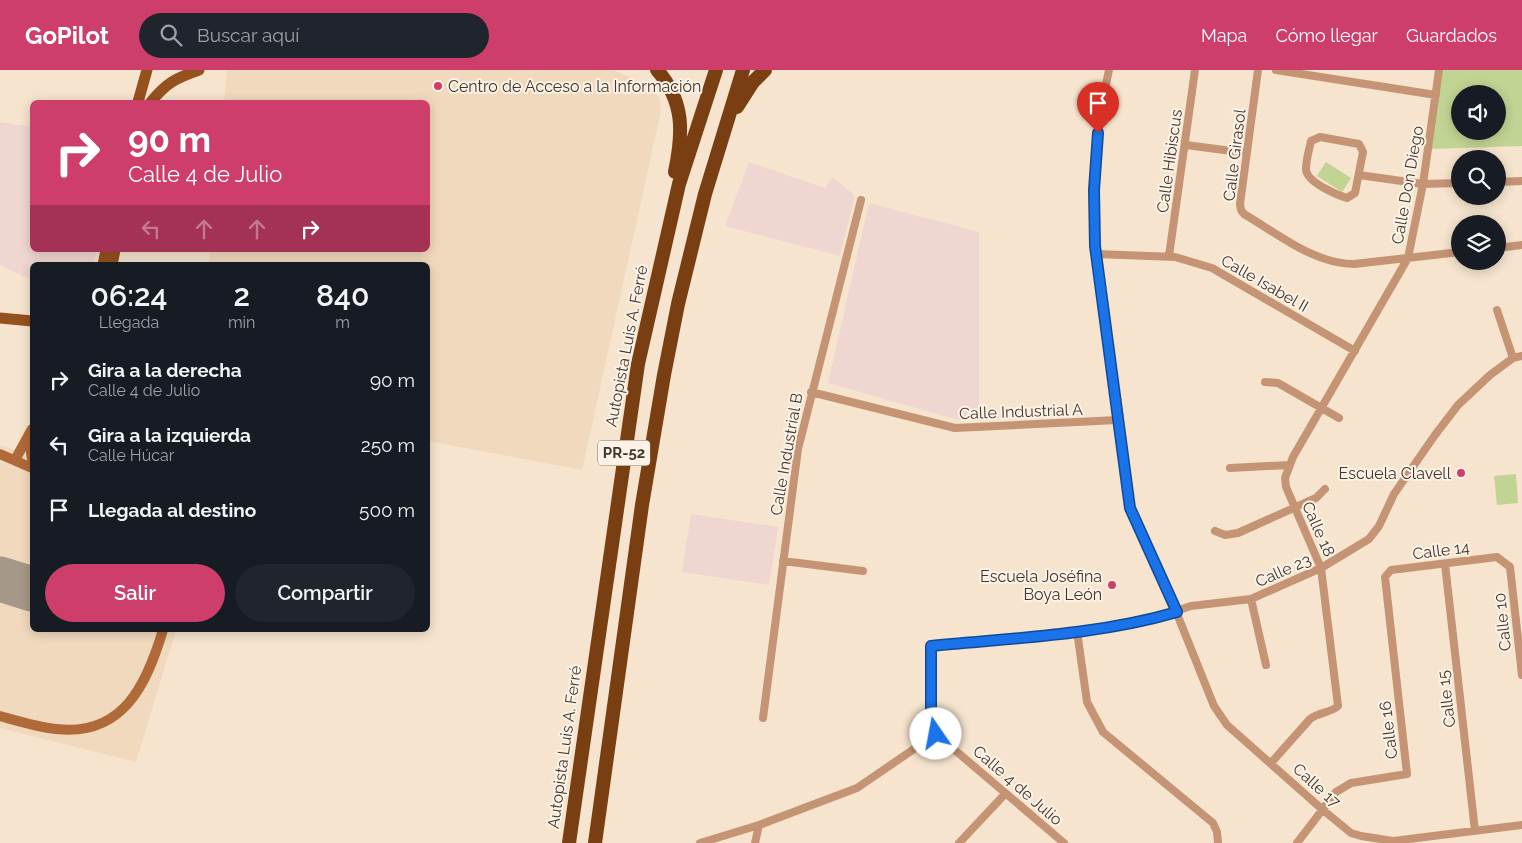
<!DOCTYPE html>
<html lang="es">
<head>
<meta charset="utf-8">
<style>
  :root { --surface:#171b24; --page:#20242c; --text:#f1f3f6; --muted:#9ea1a6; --accent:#cd3f6a }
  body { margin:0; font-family:Raleway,sans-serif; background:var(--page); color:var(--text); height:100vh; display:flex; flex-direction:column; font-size:19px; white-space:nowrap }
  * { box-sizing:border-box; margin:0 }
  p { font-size:16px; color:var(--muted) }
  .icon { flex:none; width:28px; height:28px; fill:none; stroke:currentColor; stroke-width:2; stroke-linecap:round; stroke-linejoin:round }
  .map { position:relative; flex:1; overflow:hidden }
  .side { position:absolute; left:30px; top:192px; width:400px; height:370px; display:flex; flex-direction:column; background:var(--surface); border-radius:8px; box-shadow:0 2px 12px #0003 }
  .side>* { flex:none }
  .top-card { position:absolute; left:30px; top:30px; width:400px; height:152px; border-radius:8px; box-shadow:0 2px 12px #0003; background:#cd3f6a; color:#fff; overflow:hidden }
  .controls { position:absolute; left:1451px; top:15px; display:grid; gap:10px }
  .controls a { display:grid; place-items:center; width:55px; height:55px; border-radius:50%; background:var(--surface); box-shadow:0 2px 12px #0003; font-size:25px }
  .pin { position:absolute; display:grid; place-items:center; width:42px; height:42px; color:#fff; margin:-51px -21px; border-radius:50% 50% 50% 0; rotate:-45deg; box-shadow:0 0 5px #0007 }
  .pin .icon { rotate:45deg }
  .me { position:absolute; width:55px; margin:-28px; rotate:348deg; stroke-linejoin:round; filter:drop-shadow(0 0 4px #0008) }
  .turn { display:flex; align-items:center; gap:18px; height:105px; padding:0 15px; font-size:22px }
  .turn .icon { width:65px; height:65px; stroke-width:2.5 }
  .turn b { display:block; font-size:35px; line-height:42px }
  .lanes { display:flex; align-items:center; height:48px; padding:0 15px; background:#0003; justify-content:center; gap:25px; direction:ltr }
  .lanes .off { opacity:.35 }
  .eta { display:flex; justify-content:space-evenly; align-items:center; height:85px; text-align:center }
  .eta b { font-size:30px; font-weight:600; line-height:35px }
  .primary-button { display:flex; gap:10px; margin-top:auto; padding:10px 15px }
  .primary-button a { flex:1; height:58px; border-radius:30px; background:var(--accent); color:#fff; font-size:20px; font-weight:600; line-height:58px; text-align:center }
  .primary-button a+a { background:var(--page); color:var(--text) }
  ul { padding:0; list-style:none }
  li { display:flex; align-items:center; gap:15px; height:65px; padding:0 15px }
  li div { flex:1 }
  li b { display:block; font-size:19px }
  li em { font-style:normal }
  header { display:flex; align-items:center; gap:30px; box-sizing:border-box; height:70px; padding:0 25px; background:var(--accent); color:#fff }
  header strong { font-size:24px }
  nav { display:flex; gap:28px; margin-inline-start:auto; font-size:18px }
  .search { width:350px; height:45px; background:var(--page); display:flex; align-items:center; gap:12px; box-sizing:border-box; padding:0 18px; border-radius:28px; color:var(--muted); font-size:19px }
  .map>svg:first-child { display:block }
  .built { fill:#f1d9bd }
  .industrial { fill:#f0d6d0 }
  .green { fill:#c2d493; fill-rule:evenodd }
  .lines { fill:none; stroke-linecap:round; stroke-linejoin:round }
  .runway { stroke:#a59888; stroke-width:45 }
  .minor { stroke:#c59475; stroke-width:8 }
  .secondary { stroke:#b06939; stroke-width:10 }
  .primary { stroke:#95511e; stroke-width:11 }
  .motorway { stroke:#793f12; stroke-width:14 }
  .route-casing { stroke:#114b97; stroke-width:12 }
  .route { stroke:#1a73e8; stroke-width:9 }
  .poi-dot { fill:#cd3f6a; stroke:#fdf2e5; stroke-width:2 }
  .labels { text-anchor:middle; stroke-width:4; stroke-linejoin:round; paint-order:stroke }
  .shield { fill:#fdf2e5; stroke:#787066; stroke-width:1 }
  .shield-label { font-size:15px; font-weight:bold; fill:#3f382f }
  .poi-label { font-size:16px; fill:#3f382f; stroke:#fdf2e5; text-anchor:end }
  .street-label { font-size:16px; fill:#3f382f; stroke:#fdf2e5 }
</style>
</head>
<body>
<header>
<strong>GoPilot</strong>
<div class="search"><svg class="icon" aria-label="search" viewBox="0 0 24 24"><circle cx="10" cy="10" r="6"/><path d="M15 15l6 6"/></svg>Buscar aquí</div>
<nav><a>Mapa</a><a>Cómo llegar</a><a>Guardados</a></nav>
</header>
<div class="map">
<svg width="1522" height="773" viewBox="0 0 1522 773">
  <rect width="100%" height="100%" fill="#f6e4ce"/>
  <path class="built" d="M227,0H614L642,13L659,27L661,41L582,400L428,371V195H209L210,180H428V32H224Z
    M0,375L32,386V560H176L136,692L0,658Z"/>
  <path class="industrial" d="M0,52L32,57V180H97L93,195H32V210L0,195Z
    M749,92L825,118L833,107L855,126L840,186L725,156Z
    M869,133L979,162V348L955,349L828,313Z
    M691,444L778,457L769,515L682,502Z"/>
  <path class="green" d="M1442,0H1522V76L1431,79ZM1460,24H1498V61H1460Z
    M1326,92L1351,108L1342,122L1317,106Z
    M1516,404L1518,433L1497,435L1494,406Z"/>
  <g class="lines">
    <path class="runway" d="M0,509L32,519"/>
    <path class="minor" d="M1109,0L1100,43L1094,121L1095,176L1130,438L1165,514L1214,636L1227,655L1323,740L1351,763L1361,766L1393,771L1522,755
      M1258,0L1240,134L1241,140L1244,144C1278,164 1314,194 1354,194L1460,182
      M1276,0L1436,25
      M1320,67L1359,74L1363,82L1355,123L1347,128C1337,125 1306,112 1306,99C1306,90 1309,80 1311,71Z
      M1186,75L1247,83
      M1359,105L1423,114L1460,113
      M1498,112L1522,111
      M1498,178L1522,175
      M1096,184L1175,187L1212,198L1355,281
      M1169,186L1195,0
      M1497,240L1513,288
      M1265,312L1278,313L1339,348
      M811,322L955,358L1117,350
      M1230,398L1289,395
      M1215,461L1225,465L1238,463L1316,428L1325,419
      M783,491L863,501
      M1445,494L1475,761
      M1251,529L1266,595
      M1077,561L1087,632L1103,662L1213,753L1217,762L1218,773
      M763,648L798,379L861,130
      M1271,693L1310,649C1318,642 1331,643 1338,636L1321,498L1286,417L1285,408L1293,387L1408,188L1423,114L1439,0
      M700,773L759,755L857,718L936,664
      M755,773L759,755
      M959,773L1005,724
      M1064,773L936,664L931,645V576L1065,563L1148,550L1191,536L1251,529L1321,498L1369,469L1379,456L1394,424L1435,365L1458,335L1490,305L1513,288L1522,286
      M1297,773L1336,722L1351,713L1407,704L1385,507L1391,500L1497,487L1510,497L1522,605"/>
    <path class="secondary" d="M32,366L30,377L32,389
      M0,384L32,398
      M15,390L32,359
      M0,646C18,651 37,657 56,659C124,667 147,613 163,560"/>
    <path class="primary" d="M138,32L147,0
      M151,32C166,13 176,8 199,0
      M103,195L106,180
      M112,195L115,180
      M0,248L32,251"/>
    <path class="motorway" d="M657,0C685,32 683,63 675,102
      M737,37L753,12L765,0
      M569,773L638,294L679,114L716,0
      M595,773L642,435L664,305L678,234L705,124L743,0"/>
  </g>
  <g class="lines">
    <g class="route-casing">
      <path id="route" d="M936,664L931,645V576C1013,568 1098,565 1177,542L1130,438L1095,176L1094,120L1098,63"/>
    </g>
    <use href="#route" class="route"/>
  </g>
  <g class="poi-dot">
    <circle cx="438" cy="16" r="5"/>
    <circle cx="1461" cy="403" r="5"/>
    <circle cx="1112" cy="515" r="5"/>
  </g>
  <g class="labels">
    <rect class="shield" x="598" y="370.5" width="52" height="25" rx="4"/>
    <g class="shield-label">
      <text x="624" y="388">PR-52</text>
    </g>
    <g class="poi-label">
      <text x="448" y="22" text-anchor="start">Centro de Acceso a la Información</text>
      <text x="1451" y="409">Escuela Clavell</text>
      <text x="1102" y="512">Escuela Joséfina<tspan x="1102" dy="18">Boya León</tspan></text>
    </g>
    <g class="street-label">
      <text transform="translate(1234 85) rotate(-83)" y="6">Calle Girasol</text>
      <text transform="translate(1169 91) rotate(-82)" y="6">Calle Hibiscus</text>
      <text transform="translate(1407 115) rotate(-80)" y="6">Calle Don Diego</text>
      <text transform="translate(1265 213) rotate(30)" y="6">Calle Isabel II</text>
      <text transform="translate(626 276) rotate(-79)" y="6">Autopista Luis A. Ferré</text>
      <text transform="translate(1021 341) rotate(-2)" y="6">Calle Industrial A</text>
      <text transform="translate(786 384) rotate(-80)" y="6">Calle Industrial B</text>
      <text transform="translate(1319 459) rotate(66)" y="6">Calle 18</text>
      <text transform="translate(1441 480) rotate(-7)" y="6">Calle 14</text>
      <text transform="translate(1283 500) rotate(-24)" y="6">Calle 23</text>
      <text transform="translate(1502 552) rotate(-96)" y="6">Calle 10</text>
      <text transform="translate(1446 629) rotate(-97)" y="6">Calle 15</text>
      <text transform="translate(1388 660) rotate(-97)" y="6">Calle 16</text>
      <text transform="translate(564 677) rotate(-82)" y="6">Autopista Luis A. Ferré</text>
      <text transform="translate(1018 715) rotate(41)" y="6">Calle 4 de Julio</text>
      <text transform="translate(1317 715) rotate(42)" y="6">Calle 17</text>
    </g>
  </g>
</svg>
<div class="controls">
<a><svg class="icon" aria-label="sound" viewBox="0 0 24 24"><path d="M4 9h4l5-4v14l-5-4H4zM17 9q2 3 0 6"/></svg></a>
<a><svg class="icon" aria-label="search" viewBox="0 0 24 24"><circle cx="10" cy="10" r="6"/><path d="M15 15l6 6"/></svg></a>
<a><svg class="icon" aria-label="layers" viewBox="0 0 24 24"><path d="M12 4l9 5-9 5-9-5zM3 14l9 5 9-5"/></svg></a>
</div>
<div class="pin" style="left:1098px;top:63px;background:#d93025"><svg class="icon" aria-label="arrive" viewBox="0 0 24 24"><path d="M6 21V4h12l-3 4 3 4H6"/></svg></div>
<svg class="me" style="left:936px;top:664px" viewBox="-20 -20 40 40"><circle r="19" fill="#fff"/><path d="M0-13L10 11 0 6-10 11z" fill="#1a73e8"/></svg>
<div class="top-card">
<div class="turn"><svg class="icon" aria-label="right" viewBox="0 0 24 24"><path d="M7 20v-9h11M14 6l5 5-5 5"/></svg><div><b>90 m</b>Calle 4 de Julio</div></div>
<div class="lanes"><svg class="icon off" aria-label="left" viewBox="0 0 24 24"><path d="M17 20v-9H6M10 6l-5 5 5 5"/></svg><svg class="icon off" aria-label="ahead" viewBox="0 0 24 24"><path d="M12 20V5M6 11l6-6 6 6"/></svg><svg class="icon off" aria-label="ahead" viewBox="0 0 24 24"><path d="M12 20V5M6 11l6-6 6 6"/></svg><svg class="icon" aria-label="right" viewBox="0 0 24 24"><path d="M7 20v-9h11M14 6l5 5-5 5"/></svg></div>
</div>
<section class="side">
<div class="eta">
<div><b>06:24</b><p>Llegada</p></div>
<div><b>2</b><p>min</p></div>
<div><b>840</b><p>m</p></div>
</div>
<ul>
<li><svg class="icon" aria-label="right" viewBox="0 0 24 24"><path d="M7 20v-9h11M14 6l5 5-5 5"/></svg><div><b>Gira a la derecha</b><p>Calle 4 de Julio</p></div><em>90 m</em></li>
<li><svg class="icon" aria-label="left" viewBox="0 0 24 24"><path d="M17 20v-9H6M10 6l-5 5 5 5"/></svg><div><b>Gira a la izquierda</b><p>Calle Húcar</p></div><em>250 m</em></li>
<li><svg class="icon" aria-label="arrive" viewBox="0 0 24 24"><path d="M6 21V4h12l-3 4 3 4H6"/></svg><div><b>Llegada al destino</b></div><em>500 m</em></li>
</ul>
<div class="primary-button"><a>Salir</a><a>Compartir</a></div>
</section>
</div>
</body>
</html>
